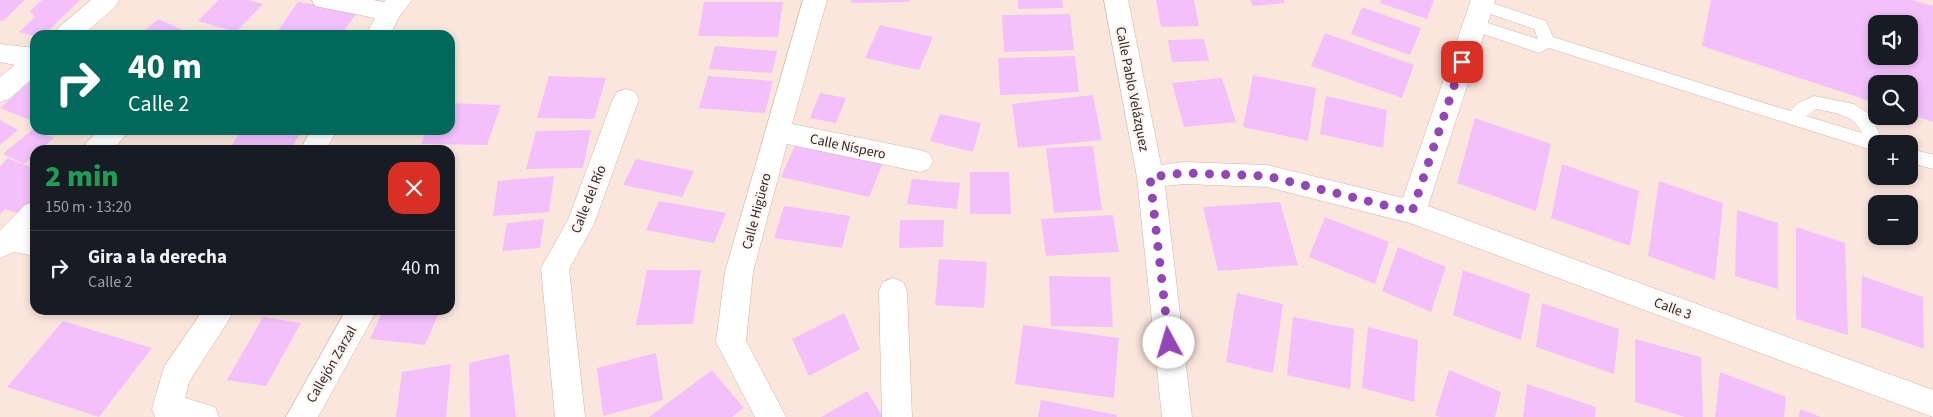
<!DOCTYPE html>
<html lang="es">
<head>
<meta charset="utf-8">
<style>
  :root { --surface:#171b24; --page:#20242c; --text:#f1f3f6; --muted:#9ea1a6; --line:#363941 }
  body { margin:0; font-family:"Source Sans 3",sans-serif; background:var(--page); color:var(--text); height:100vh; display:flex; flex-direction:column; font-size:19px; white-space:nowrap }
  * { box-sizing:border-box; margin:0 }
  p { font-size:16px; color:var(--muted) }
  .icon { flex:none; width:28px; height:28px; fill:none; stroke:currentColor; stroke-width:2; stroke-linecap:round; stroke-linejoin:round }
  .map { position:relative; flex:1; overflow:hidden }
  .details { position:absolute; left:30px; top:145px; width:425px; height:170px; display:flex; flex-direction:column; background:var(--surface); border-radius:15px; box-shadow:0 2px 8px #0003 }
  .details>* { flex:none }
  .banner { position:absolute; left:30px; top:30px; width:425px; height:105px; border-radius:15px; box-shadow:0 2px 8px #0003; background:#00695c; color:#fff; overflow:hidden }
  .fabs { position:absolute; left:1868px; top:15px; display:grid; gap:10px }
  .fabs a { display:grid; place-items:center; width:50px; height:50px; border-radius:10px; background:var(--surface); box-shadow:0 2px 8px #0003; font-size:25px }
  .pin { position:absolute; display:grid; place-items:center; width:42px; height:42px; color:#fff; margin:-21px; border-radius:10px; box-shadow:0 2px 8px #0006 }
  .me { position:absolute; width:55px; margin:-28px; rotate:354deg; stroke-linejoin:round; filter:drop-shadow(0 0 4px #0008) }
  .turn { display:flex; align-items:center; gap:18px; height:105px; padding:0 15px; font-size:22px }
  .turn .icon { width:65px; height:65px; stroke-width:2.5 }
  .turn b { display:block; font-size:35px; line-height:42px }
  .round { display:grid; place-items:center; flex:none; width:52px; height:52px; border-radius:15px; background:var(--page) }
  .head { display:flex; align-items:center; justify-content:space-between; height:85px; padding:0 15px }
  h1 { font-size:30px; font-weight:800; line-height:38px; color:#1e9e55 }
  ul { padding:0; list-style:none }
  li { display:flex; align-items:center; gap:15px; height:75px; padding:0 15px; border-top:1px solid var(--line) }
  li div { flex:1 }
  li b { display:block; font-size:19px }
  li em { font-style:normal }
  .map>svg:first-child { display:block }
  .building { fill:#f3c0fc; fill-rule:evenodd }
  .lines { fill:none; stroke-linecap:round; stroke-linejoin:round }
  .lane-casing { stroke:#d4b3a5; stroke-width:1 }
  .street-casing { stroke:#d4b3a5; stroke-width:1 }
  .lane { fill:#fff; fill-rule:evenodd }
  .street { fill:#fff; fill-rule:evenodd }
  .route { stroke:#9346b7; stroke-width:9; stroke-dasharray:0 16.2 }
  .labels { text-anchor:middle; stroke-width:5; stroke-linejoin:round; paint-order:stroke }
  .street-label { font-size:14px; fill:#332621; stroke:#fef7f4 }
</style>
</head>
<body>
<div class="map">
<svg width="1933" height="417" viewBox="0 0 1933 417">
  <rect width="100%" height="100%" fill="#fbe6de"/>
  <path class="building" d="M0,0H25L3,21H0Z
    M42,0H80L44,35L35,36L19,32L35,17L30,11Z
    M218,0H249L263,4L236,32L198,21Z
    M851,0H909V2L851,3Z
    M1018,0H1062L1063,8L1018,9Z
    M1156,0H1194L1199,26L1161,27Z
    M1250,0H1284L1285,3L1253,6Z
    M1381,0H1434L1427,19L1380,3Z
    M1711,0H1912L1933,6V122L1909,114V84H1876V103L1702,46ZM1876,24H1909V56H1876Z
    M298,2L358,11L341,35H275Z
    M704,2H783L778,37L698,36Z
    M1362,7L1421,28L1410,55L1351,34Z
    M1070,14L1074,50L1004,52L1002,15Z
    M158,19L195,35H140Z
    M880,25L933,37L919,70L865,58Z
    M1325,33L1414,65L1402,98L1311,66Z
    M1204,39L1209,61L1172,62L1168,40Z
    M715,46L777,51L772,73L709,69Z
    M1075,56L1079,92L1000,95L998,58Z
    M1253,75L1316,88L1308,141L1243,127Z
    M549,76L606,78L594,119L537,118Z
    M708,76L773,81L765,113L699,108Z
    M35,77V122L0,108Z
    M1222,78L1236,122L1184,127L1172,83Z
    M820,93L846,98L836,123L810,118Z
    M1093,95L1102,140L1018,148L1012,104Z
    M1326,96L1387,110L1383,148L1320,134Z
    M450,103L501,105L487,145L421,144L426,130H450Z
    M940,114L981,123L973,152L930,141Z
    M1475,118L1551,144L1536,211L1457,183Z
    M0,120L18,130L0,145Z
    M34,128L54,138L40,150H35V155L24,164L3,154Z
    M241,130H302L291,150H229Z
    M591,130L583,168L526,169L536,131Z
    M796,143L883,163L869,197L781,177Z
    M1093,146L1102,210L1054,213L1046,148Z
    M8,158L35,169V199L19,214L5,209L0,214V166Z
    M636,159L694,171L682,197L623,185Z
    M1562,164L1639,191L1630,246L1551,218Z
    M970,172H1009L1011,214H970Z
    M554,176L549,212L493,216L498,181Z
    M912,179L960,183L957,209L907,204Z
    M1659,181L1723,203L1715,280L1648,256Z
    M659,201L726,213L714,243L646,230Z
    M1280,202L1298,265L1218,271L1203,207Z
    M784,206L850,216L842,248L774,238Z
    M1737,210L1778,223V289L1735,276Z
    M1113,215L1119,252L1046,256L1041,219Z
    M1325,217L1389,242L1375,284L1309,257Z
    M544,219L540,248L502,251L507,223Z
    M900,220H944L943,247L899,248Z
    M1796,227L1845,243L1848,335L1796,319Z
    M1398,247L1446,267L1431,312L1382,291Z
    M939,259L987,262L984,308L935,305Z
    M647,270H701L693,324L636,325Z
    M1463,270L1530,294L1521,340L1453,315Z
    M1049,276L1110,277L1113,327L1051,326Z
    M1862,276L1923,297L1924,349L1861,327Z
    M1237,293L1283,304L1273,373L1226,362Z
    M1542,303L1619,329L1614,374L1536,347Z
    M383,310H440L425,345L370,339Z
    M844,313L860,349L809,376L792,339Z
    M263,317L301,323L266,386L227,380Z
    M1293,317L1354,329L1350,389L1287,375Z
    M63,321L152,348L99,417L7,387Z
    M1023,325L1119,338L1114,398L1015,384Z
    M1368,327L1418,340L1414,402L1362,388Z
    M1635,339L1701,357L1703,417H1685L1635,402Z
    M656,353L663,400L603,416L597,368Z
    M509,354L516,417H470L469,363Z
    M451,364L446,417H396L402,372Z
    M712,370L744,408L732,417H649Z
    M1449,370L1501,392L1495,417H1440L1435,415Z
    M1720,372L1786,397L1784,417H1715Z
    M1527,384L1596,407L1595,417H1523Z
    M867,391L883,417H821Z
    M1041,400L1117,415V417H1038Z
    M1800,409L1821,417H1799Z"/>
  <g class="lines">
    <g class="lane-casing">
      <path id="lane" d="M1483,0L1546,21L1553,37L1790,111L1798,103L1814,96L1854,104L1871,115L1884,144H1876L1875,151L1549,48L1539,53L1469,29L1467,25L1469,21L1475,19L1538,39L1534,29L1476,9L1473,5L1476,1ZM1816,109C1834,113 1854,114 1862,133L1806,116Z
        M1909,148L1933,155V169L1909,162Z"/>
    </g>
    <g class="street-casing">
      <path id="street" d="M91,0H119L116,6L83,35H55L58,28Z
        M312,0H373L384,2L386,0H412L399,17L390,35H366L375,18L315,6Z
        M803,0H827L792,124L920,150L929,153L933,161L929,169L920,172L787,144L753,272L746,341L786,417H755L716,342L725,272Z
        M1104,0H1128L1161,165L1184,162L1267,165L1403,198L1471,0H1495L1428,206L1933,390V417L1410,223L1267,187L1184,184L1165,186L1192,417H1162L1137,177Z
        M0,44L35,48V76L9,99L0,102V77L15,65L0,62Z
        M626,89L635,92L639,99L594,224L569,269L585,417H555L541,268L568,220L613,99L617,92Z
        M99,130H128L124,137L112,150H83L87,142Z
        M311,130H337L326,150H300Z
        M35,201V256L14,252L0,258V231L25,205Z
        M893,278L903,282L907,291L912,417H882L879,291L883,282Z
        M203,310H235L189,382L185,398L215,407L219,417H155L152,409L164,367Z
        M346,310H377L318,417H286Z"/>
    </g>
    <use href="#lane" class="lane"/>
    <use href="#street" class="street"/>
  </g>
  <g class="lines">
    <path class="route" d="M1169,343L1150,177L1184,173L1267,176L1412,212L1462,62"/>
  </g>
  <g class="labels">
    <g class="street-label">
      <text transform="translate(1133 89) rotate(79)" y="5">Calle Pablo Velázquez</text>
      <text transform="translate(848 146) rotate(12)" y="5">Calle Níspero</text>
      <text transform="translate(588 199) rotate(-68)" y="5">Calle del Río</text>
      <text transform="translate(756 211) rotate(-75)" y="5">Calle Higüero</text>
      <text transform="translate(1673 308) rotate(20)" y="5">Calle 3</text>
      <text transform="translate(331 364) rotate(-60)" y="5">Callejón Zarzal</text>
    </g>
  </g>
</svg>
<div class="fabs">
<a><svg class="icon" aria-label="sound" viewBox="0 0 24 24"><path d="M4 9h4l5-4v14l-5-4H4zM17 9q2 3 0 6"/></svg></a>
<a><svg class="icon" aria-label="search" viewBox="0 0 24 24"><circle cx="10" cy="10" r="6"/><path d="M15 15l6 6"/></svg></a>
<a>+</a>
<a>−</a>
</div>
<div class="pin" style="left:1462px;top:62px;background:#d93025"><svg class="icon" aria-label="arrive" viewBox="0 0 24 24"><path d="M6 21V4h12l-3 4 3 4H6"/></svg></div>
<svg class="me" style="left:1169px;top:343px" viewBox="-20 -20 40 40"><circle r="19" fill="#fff"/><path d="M0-13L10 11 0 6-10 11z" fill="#9346b7"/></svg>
<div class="banner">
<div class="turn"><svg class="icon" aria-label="right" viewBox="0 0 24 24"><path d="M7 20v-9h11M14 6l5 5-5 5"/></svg><div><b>40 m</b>Calle 2</div></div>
</div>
<section class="details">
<div class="head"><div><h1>2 min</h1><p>150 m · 13:20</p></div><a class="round" style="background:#d93025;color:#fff"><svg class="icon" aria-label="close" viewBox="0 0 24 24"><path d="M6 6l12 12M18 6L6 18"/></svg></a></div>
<ul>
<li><svg class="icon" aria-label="right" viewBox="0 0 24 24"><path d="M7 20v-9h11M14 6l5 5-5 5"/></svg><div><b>Gira a la derecha</b><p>Calle 2</p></div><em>40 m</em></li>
</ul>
</section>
</div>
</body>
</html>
